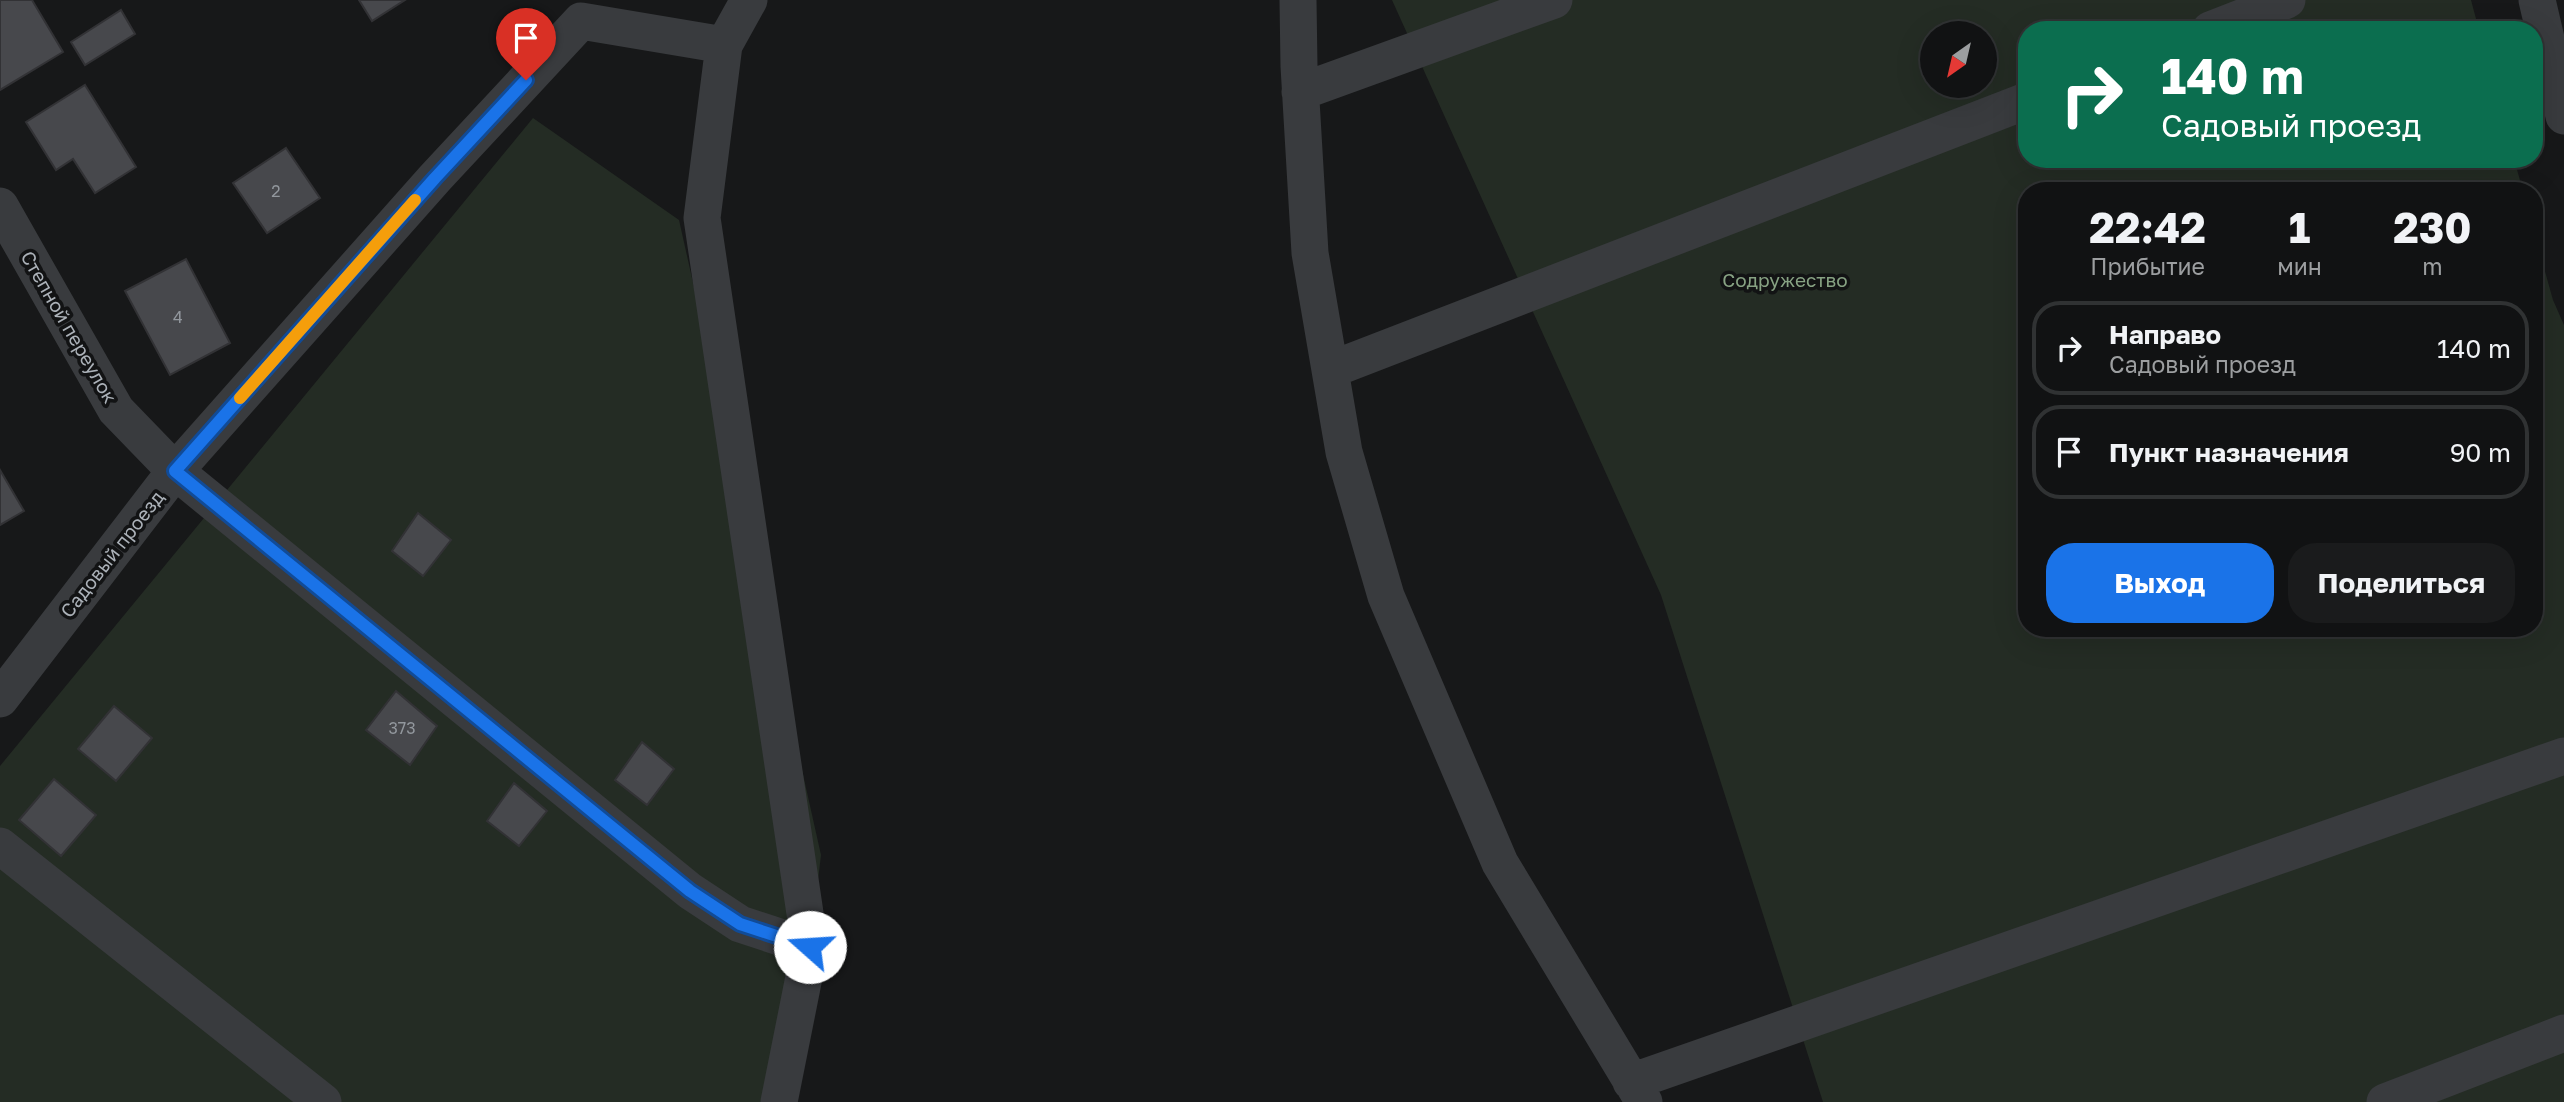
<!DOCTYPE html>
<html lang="ru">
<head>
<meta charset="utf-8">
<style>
  :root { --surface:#111213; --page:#1a1b1c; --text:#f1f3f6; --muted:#9c9ea0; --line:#303233; --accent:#1a73e8 }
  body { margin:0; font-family:"Golos Text",sans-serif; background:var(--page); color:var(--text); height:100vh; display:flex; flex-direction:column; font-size:26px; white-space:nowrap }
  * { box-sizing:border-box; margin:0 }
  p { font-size:23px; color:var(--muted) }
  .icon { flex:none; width:38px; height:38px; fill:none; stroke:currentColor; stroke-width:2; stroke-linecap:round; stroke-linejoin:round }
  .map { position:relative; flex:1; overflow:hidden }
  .details { position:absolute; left:2018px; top:182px; width:525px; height:455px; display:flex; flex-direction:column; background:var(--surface); border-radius:28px; box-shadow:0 7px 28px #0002,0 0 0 2px var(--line) }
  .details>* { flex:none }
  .top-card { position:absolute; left:2018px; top:21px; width:525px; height:147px; border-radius:28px; box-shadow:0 7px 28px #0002,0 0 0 2px var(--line); background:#0b6e4f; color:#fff; overflow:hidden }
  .needle { width:46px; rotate:214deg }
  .fabs { position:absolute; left:1920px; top:21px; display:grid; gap:14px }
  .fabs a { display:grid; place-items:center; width:77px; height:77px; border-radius:50%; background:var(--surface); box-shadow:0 7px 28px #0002,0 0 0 2px var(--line); font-size:35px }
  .pin { position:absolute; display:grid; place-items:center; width:60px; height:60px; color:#fff; margin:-72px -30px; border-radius:50% 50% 50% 0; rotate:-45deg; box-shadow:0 0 7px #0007 }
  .pin .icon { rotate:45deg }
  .me { position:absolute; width:77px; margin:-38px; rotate:289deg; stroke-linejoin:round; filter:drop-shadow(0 0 5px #0008) }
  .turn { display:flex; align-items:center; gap:24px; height:147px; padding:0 28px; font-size:32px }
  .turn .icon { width:91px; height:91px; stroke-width:2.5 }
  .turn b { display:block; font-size:49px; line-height:60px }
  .eta { display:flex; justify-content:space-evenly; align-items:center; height:119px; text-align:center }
  .eta b { font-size:42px; font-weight:700; line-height:49px }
  .cta { display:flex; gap:14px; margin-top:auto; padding:14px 28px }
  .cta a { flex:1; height:80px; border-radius:28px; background:var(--accent); color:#fff; font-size:28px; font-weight:700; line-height:80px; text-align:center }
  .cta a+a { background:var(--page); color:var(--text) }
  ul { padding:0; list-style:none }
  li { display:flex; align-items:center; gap:21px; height:94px; margin:0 14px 10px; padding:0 14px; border:4px solid var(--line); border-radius:28px }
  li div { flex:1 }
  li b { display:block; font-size:26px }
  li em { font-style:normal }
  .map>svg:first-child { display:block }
  .green { fill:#242c24; fill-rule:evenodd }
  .building { fill:#47484c; stroke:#323235; stroke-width:2 }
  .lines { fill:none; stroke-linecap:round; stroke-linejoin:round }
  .minor { stroke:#393b3e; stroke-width:37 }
  .route-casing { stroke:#114b97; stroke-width:18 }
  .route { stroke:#1a73e8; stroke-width:12 }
  .slow { stroke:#f59e0b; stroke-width:12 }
  .labels { text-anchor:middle; stroke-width:7; stroke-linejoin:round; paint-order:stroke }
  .number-label { font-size:16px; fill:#92979d }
  .park-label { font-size:19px; fill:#87a283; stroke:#121314 }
  .street-label { font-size:19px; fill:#abb1b8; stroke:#121314 }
</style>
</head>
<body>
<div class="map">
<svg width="2564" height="1102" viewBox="0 0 2564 1102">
  <rect width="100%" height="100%" fill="#171819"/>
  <path class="green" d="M1392,0H2471L2479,30H2026V159H2514L2523,191H2026V628H2534V232L2553,300L2564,325V1102H1823L1661,595ZM1932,33H1984V86H1932Z
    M533,118L679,220L821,855L792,1102H0V766Z"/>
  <path class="building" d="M0,0H32L63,52L0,90Z
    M359,0H405L372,21Z
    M121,10L135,34L85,65L71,42Z
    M85,85L136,167L95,193L73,159L56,170L26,122Z
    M286,148L320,198L267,233L233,183Z
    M186,259L230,343L170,375L125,291Z
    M0,470L24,511L0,525Z
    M418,513L451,540L423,576L392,551Z
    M396,691L437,726L410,765L366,730Z
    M114,706L152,738L116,781L78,749Z
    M642,742L674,769L647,805L615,780Z
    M54,779L96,815L61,856L19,820Z
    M514,783L547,811L519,846L487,821Z"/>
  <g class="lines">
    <path class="minor" d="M749,0L724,45L702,218L810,947L779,1102
      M1298,0L1299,66L1310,253L1344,452L1386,596L1500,863L1644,1102
      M2537,0L2564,116
      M2210,30L2287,0
      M1300,92L1554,0
      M0,206L116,410L175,471L690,891L740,924L810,947
      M1330,370L2026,101
      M0,699L175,471L435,178L581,21L724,45
      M0,846L323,1102
      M1631,1082L2564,756
      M2385,1102L2564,1033"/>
  </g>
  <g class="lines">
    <g class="route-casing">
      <path id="route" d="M526,80L435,178L175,471L690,891L740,924L810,947"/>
    </g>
    <use href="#route" class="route"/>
    <path class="slow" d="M240,398L415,200"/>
  </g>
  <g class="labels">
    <g class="number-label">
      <text x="276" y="197">2</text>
      <text x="178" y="323">4</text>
      <text x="402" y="734">373</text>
    </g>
    <g class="park-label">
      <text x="1785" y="287">Содружество</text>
    </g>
    <g class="street-label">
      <text transform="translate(69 327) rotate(60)" y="7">Степной переулок</text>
      <text transform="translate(112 554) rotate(-52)" y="7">Садовый проезд</text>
    </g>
  </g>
</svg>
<div class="fabs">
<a><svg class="needle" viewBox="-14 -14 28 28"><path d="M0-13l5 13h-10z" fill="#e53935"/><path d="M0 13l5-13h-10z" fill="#9c9ea0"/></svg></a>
</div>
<div class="pin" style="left:526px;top:80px;background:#d93025"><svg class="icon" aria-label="arrive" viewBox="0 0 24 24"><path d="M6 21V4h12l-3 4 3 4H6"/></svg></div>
<svg class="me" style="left:810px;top:947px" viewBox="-20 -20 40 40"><circle r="19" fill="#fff"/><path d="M0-13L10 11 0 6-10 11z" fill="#1a73e8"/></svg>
<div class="top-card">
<div class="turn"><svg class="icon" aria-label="right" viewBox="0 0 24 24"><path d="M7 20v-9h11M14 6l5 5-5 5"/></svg><div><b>140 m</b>Садовый проезд</div></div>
</div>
<section class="details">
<div class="eta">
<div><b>22:42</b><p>Прибытие</p></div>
<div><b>1</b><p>мин</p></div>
<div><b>230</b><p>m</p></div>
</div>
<ul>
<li><svg class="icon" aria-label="right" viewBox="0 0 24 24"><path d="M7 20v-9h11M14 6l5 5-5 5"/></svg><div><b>Направо</b><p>Садовый проезд</p></div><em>140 m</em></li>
<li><svg class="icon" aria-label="arrive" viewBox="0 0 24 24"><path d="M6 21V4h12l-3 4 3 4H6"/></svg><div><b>Пункт назначения</b></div><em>90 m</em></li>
</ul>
<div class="cta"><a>Выход</a><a>Поделиться</a></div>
</section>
</div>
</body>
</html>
